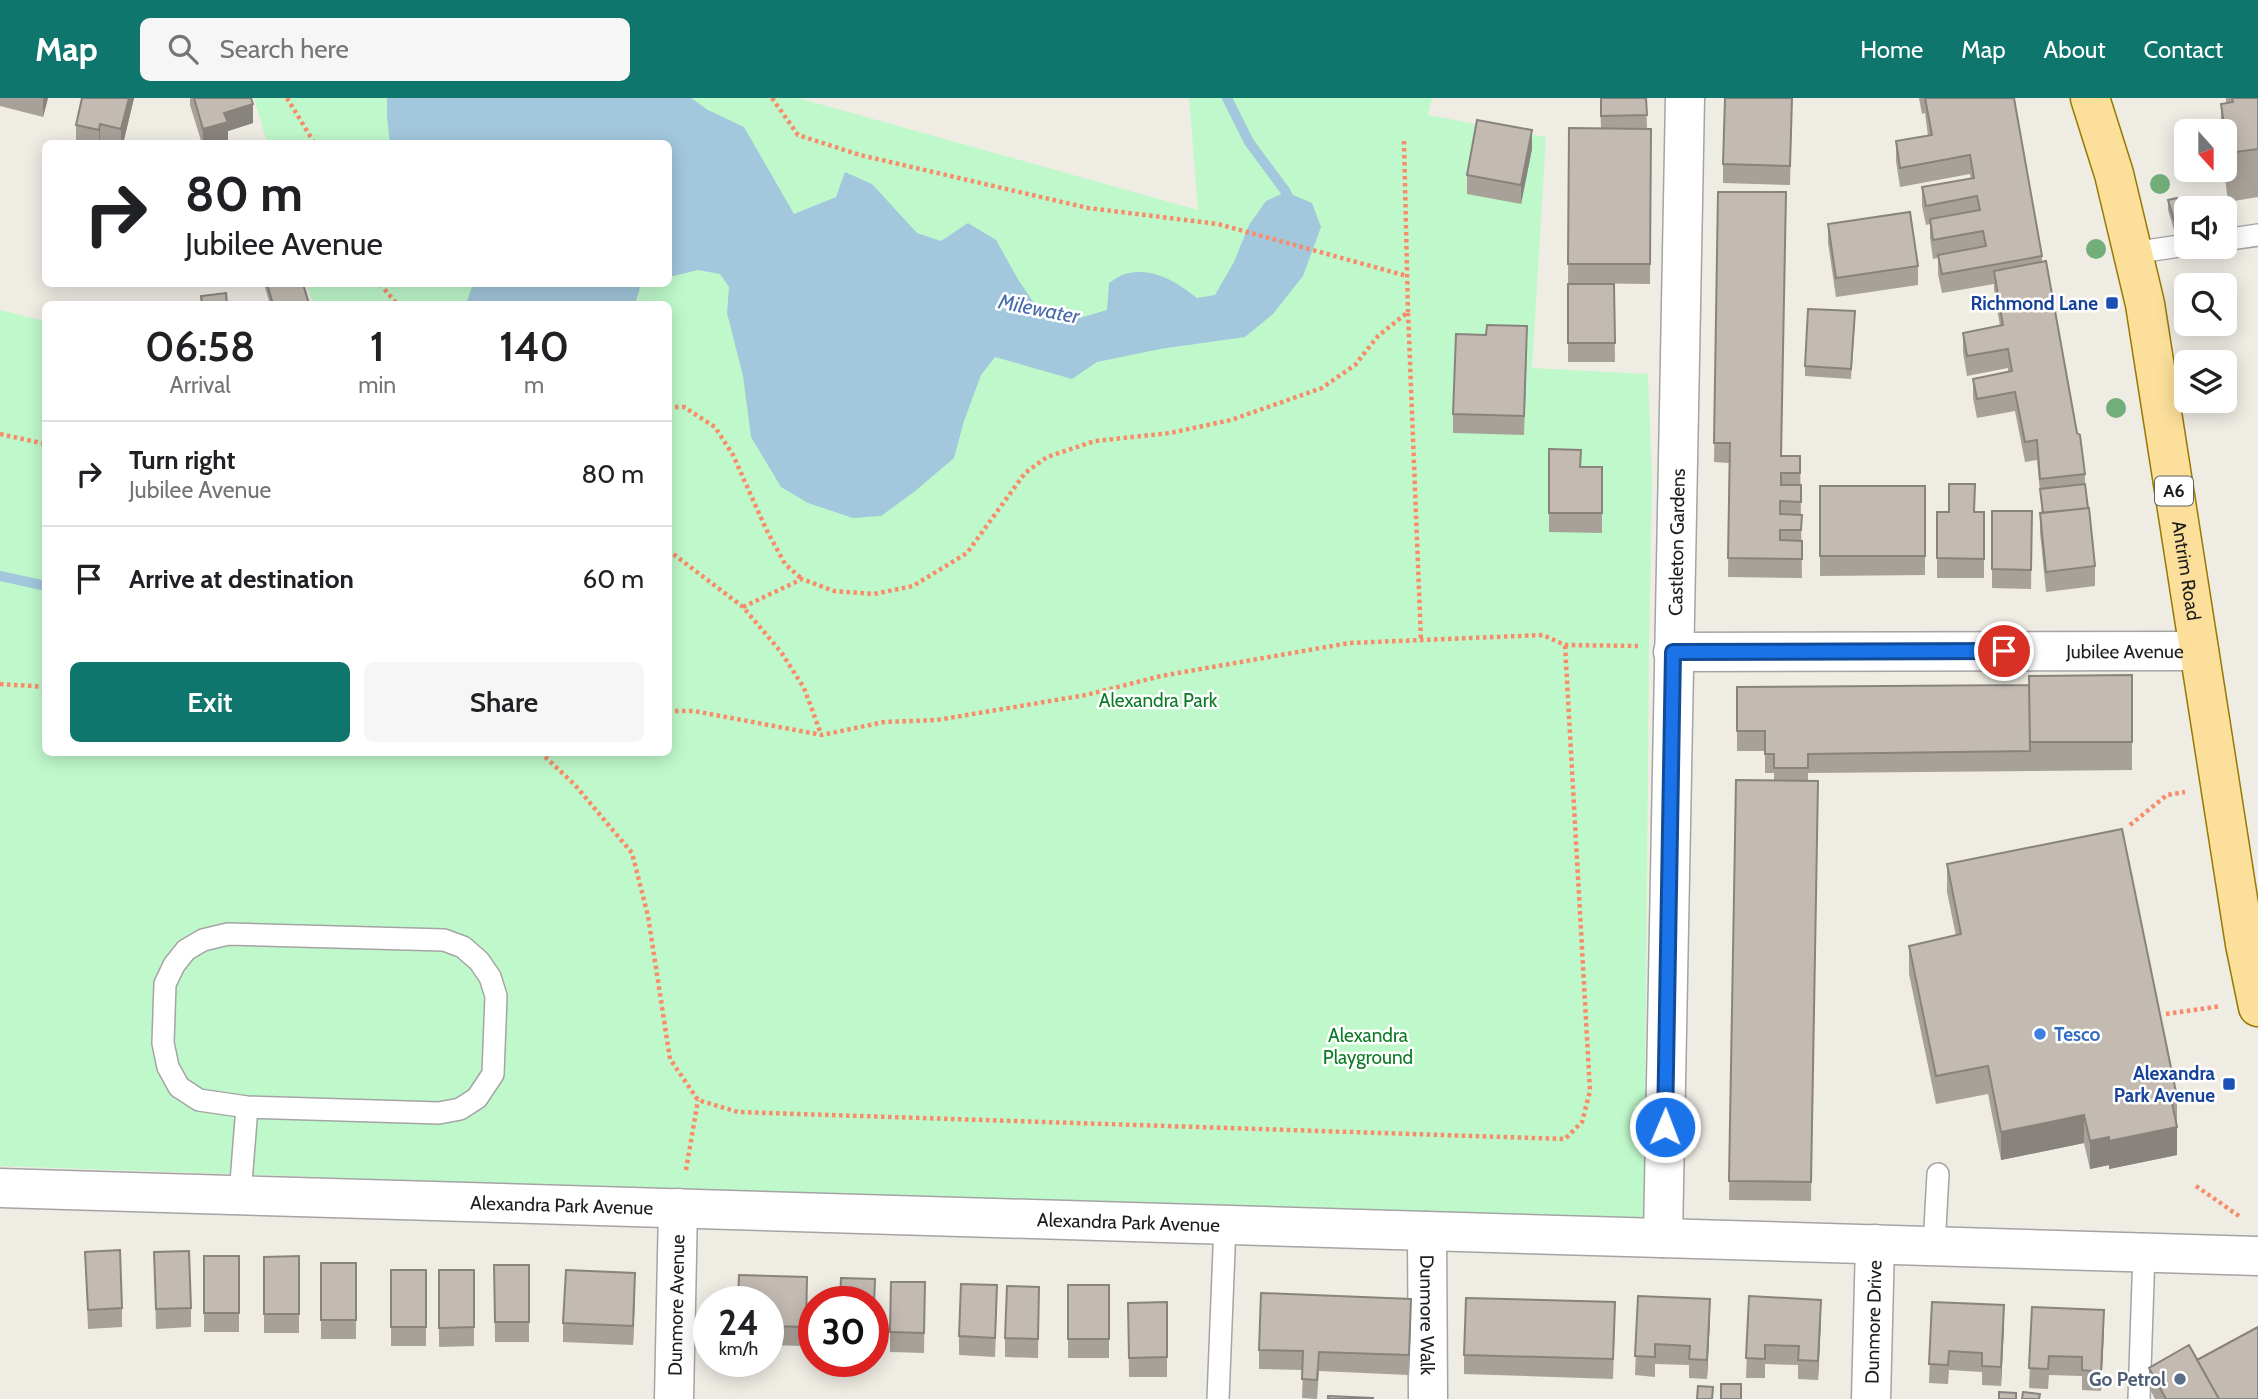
<!DOCTYPE html>
<html lang="en">
<head>
<meta charset="utf-8">
<style>
  :root { --surface:#fff; --page:#f6f6f6; --text:#202124; --muted:#757577; --line:#e0e0e0; --accent:#0f766e }
  body { margin:0; font-family:Cabin,sans-serif; background:var(--page); color:var(--text); height:100vh; display:flex; flex-direction:column; font-size:26px; white-space:nowrap }
  * { box-sizing:border-box; margin:0 }
  p { font-size:23px; color:var(--muted) }
  .icon { flex:none; width:38px; height:38px; fill:none; stroke:currentColor; stroke-width:2; stroke-linecap:round; stroke-linejoin:round }
  .map { position:relative; flex:1; overflow:hidden }
  .drawer { position:absolute; left:42px; top:203px; width:630px; height:455px; display:flex; flex-direction:column; background:var(--surface); border-radius:10px; box-shadow:0 4px 18px #0003 }
  .drawer>* { flex:none }
  .top-card { position:absolute; left:42px; top:42px; width:630px; height:147px; border-radius:10px; box-shadow:0 4px 18px #0003; background:#fff; color:var(--text); overflow:hidden }
  .needle { width:46px; rotate:159deg }
  .fabs { position:absolute; left:2174px; top:21px; display:grid; gap:14px }
  .fabs a { display:grid; place-items:center; width:63px; height:63px; border-radius:10px; background:var(--surface); box-shadow:0 4px 18px #0003; font-size:35px }
  .speed { position:absolute; left:693px; top:1188px; display:flex; gap:14px; font-size:35px; font-weight:700; text-align:center }
  .speed>* { display:grid; place-content:center; width:91px; height:91px; border-radius:50%; background:var(--surface); box-shadow:0 4px 18px #0003; line-height:1 }
  .speed small { font-size:18px; font-weight:400 }
  .speed .limit { border:10px solid #d22; background:#fff; color:#111 }
  .pin { position:absolute; display:grid; place-items:center; width:60px; height:60px; color:#fff; margin:-30px; border:4px solid #fff; border-radius:50%; box-shadow:0 2px 7px #0007 }
  .me { position:absolute; width:77px; margin:-38px; rotate:1deg; stroke-linejoin:round; filter:drop-shadow(0 0 5px #0008) }
  .turn { display:flex; align-items:center; gap:24px; height:147px; padding:0 28px; font-size:32px }
  .turn .icon { width:91px; height:91px; stroke-width:2.5 }
  .turn b { display:block; font-size:49px; line-height:60px }
  .eta { display:flex; justify-content:space-evenly; align-items:center; height:119px; text-align:center }
  .eta b { font-size:42px; font-weight:600; line-height:49px }
  .button { display:flex; gap:14px; margin-top:auto; padding:14px 28px }
  .button a { flex:1; height:80px; border-radius:10px; background:var(--accent); color:#fff; font-size:28px; font-weight:600; line-height:80px; text-align:center }
  .button a+a { background:var(--page); color:var(--text) }
  ul { padding:0; list-style:none }
  li { display:flex; align-items:center; gap:21px; height:105px; padding:0 28px; border-top:2px solid var(--line) }
  li div { flex:1 }
  li b { display:block; font-size:26px }
  li em { font-style:normal }
  header { display:flex; align-items:center; gap:42px; box-sizing:border-box; height:98px; padding:0 35px; background:var(--accent); color:#fff }
  header strong { font-size:33px }
  nav { display:flex; gap:38px; margin-inline-start:auto; font-size:24px }
  .search { width:490px; height:63px; background:var(--page); display:flex; align-items:center; gap:18px; box-sizing:border-box; padding:0 24px; border-radius:10px; color:var(--muted); font-size:26px }
  .map>svg:first-child { display:block }
  .park { fill:#bff9cb }
  .water { fill:#a3c7dc }
  .lines { fill:none; stroke-linecap:round; stroke-linejoin:round }
  .stream { stroke:#a3c7dc; stroke-width:10 }
  .service-casing { stroke:#a4a4a4; stroke-width:24 }
  .minor-casing { stroke:#a4a4a4; stroke-width:41 }
  .tertiary-casing { stroke:#a4a4a4; stroke-width:41 }
  .primary-casing { stroke:#967900; stroke-width:41 }
  .path { stroke:#fa8b68; stroke-width:4.5; stroke-dasharray:3.5 3.5; stroke-linecap:butt }
  .service { stroke:#fff; stroke-width:21 }
  .minor { stroke:#fff; stroke-width:38 }
  .tertiary { stroke:#fff; stroke-width:38 }
  .primary { stroke:#fcdf9a; stroke-width:38 }
  .tree { fill:#71ae7a }
  .wall { fill:#a8a199 }
  .shaded-wall { fill:#88837d }
  .building { fill:#c3bbb2; stroke:#88837d; stroke-width:2 }
  .route-casing { stroke:#114b97; stroke-width:18 }
  .route { stroke:#1a73e8; stroke-width:12 }
  .transit-dot { fill:#1a4fb4; stroke:#fff; stroke-width:2.5 }
  .shop-dot { fill:#3f7fe0; stroke:#fff; stroke-width:2.5 }
  .service-dot { fill:#5c6f8a; stroke:#fff; stroke-width:2.5 }
  .labels { text-anchor:middle; stroke-width:5; stroke-linejoin:round; paint-order:stroke }
  .shield { fill:#fff; stroke:#616161; stroke-width:2 }
  .shield-label { font-size:18px; font-weight:bold; fill:#1d1d1d }
  .transit-label { font-size:19px; font-weight:bold; fill:#164399; stroke:#fff; text-anchor:end }
  .street-label { font-size:19px; fill:#1d1d1d; stroke:#fff }
  .park-label { font-size:19px; fill:#0b7b24; stroke:#fff }
  .shop-label { font-size:19px; font-weight:bold; fill:#366cbe; stroke:#fff; text-anchor:start }
  .service-label { font-size:19px; font-weight:bold; fill:#4e5e75; stroke:#fff; text-anchor:end }
  .water-label { font-size:21px; font-style:italic; fill:#496dac; stroke:#fff }
</style>
</head>
<body>
<header>
<strong>Map</strong>
<div class="search"><svg class="icon" aria-label="search" viewBox="0 0 24 24"><circle cx="10" cy="10" r="6"/><path d="M15 15l6 6"/></svg>Search here</div>
<nav><a>Home</a><a>Map</a><a>About</a><a>Contact</a></nav>
</header>
<div class="map">
<svg width="2258" height="1301" viewBox="0 0 2258 1301">
  <rect width="100%" height="100%" fill="#eeece3"/>
  <path class="park" d="M254,0H798L1198,112L1189,0H1432L1428,17L1546,39L1532,270L1648,276L1652,381L1649,549L1644,1125L0,1068V212L45,223L46,654H668V206H313L307,186H668V46L267,45Z"/>
  <path class="water" d="M387,0H691L708,12L744,29L794,116L836,99L845,74L872,86L917,135L941,143L968,125L996,142L1019,183L1041,215L1076,221L1107,212L1109,185C1115,181 1122,176 1129,175C1155,170 1178,185 1197,200L1215,197L1234,164L1249,127L1266,103L1286,94L1312,105L1321,129L1303,178L1273,216L1245,239L1160,251L1097,264L1072,281L995,259L981,277L964,323L954,360L914,394L881,418L853,420L808,405L781,389L751,339L743,278L727,215L729,189L720,176L698,172L669,179L668,46L390,45L387,20Z
    M473,186H641L635,206H466Z"/>
  <g class="lines">
    <path class="stream" d="M1227,0L1249,44L1286,94L1290,105
      M0,478L46,488"/>
    <g class="service-casing">
      <path id="service" d="M2224,142L2258,137
        M2133,155L2186,147
        M228,836L444,842L463,849L479,863L490,879L496,898L493,976L477,1000L460,1011L439,1015L247,1009L199,1002L179,989L168,969L163,945L165,886L174,867L186,852L203,842Z
        M240,1097L247,1009
        M1934,1148L1938,1076
        M1218,1301L1225,1127
        M2139,1301L2144,1154"/>
    </g>
    <g class="minor-casing">
      <g id="minor">
        <path id="s1" d="M1673,554L2199,553"/>
        <path id="s2" d="M1427,1133L1428,1301"/>
        <path id="s3" d="M1663,1140L1685,0"/>
        <path id="s4" d="M674,1301L678,1110"/>
        <path id="s5" d="M1871,1301L1875,1146"/>
      </g>
    </g>
    <g class="tertiary-casing">
      <g id="tertiary">
        <path id="s6" d="M0,1090L2258,1158"/>
      </g>
    </g>
    <g class="primary-casing">
      <g id="primary">
        <path id="s7" d="M2090,0L2114,76L2145,206L2245,846L2258,909"/>
      </g>
    </g>
    <path class="path" d="M287,0L315,46
      M772,0L798,37L860,57L1088,110L1218,126L1407,178
      M1404,43L1408,214
      M380,186L397,206
      M668,309H684L715,329L733,357L766,431L785,466L802,481
      M0,336L46,346
      M668,452L743,509L781,554L804,590L821,636
      M743,509L802,481L834,493L874,496L913,488L967,455L1025,375L1047,359L1095,343L1170,335L1231,322L1322,290L1355,267L1378,238L1408,214L1421,543
      M0,586L46,589
      M668,613H694L822,637L884,624L937,622L1086,597L1161,578L1349,545L1543,537L1565,547L1638,548
      M540,654L575,687L632,755L648,818L670,961L698,1002L738,1014L1565,1041L1582,1024L1590,993L1565,547
      M2130,727L2167,697L2185,694
      M2166,916L2221,908
      M686,1072L698,1002
      M2196,1088L2239,1118"/>
    <use href="#service" class="service"/>
    <use href="#minor" class="minor"/>
    <use href="#tertiary" class="tertiary"/>
    <use href="#primary" class="primary"/>
  </g>
  <g class="tree">
    <circle cx="2160" cy="86" r="10"/>
    <circle cx="2096" cy="151" r="10"/>
    <circle cx="2116" cy="310" r="10"/>
  </g>
  <path class="wall" d="M0,0H48L43,19L0,8Z
    M82,0H134L123,46H76V27Z
    M190,0H251L253,25L228,33V43L219,46H202L190,7Z
    M1600,0H1646L1647,31H1651L1650,186L1568,185L1569,30L1601,31Z
    M1919,0H2014L2042,158V164L2085,376V386L2095,468V488L2046,494L2040,435V415H2042L2037,362L2025,364L2015,313L1977,320L1973,300V281L2008,274V270L1967,278L1963,254V235L2000,228L1994,192V186L1942,195L1938,176V160L1933,161L1930,140V126L1926,127L1922,108V89L1971,81L1970,76L1900,89L1896,63V43L1928,38L1925,15L1922,16Z
    M2226,0H2258V99L2228,104L2224,72V33H2221V6L2226,5Z
    M1792,13L1790,87L1723,85V66Z
    M1532,51L1521,106L1467,96V77Z
    M1718,94L1782,358H1800L1802,480L1728,479L1729,365L1714,364Z
    M2168,102L2182,130L2174,132L2168,112Z
    M1828,126L1918,168V187L1836,199L1828,145Z
    M264,186H303L309,206H270Z
    M1568,186H1614L1615,264H1568Z
    M1855,223L1851,281L1805,278V268Z
    M1527,247L1524,337L1453,335V316Z
    M1549,351L1581,369H1602V435L1549,434Z
    M1820,388H1925V477L1820,478Z
    M1992,413H2032L2031,491L1992,490Z
    M1937,414H1984V480H1937Z
    M2132,577V672L1808,675V683H1818L1811,1103L1729,1102L1736,682H1774V675H1765V653H1737V589L2029,587Z
    M1947,766L2177,999V1057L2109,1071V1067L2090,1071L2084,1045L2001,1062L1988,996L1936,1006L1909,876V848L1956,838L1947,794Z
    M85,1154L122,1210V1229L88,1231Z
    M154,1154L191,1210V1229L156,1231Z
    M204,1158H239V1234H204Z
    M299,1158V1235H264V1159Z
    M321,1165H356V1241H321Z
    M494,1167H529V1244H495Z
    M391,1172H426V1248H391Z
    M439,1172H474V1248L439,1249Z
    M925,1184L924,1255L890,1254V1234Z
    M1068,1187H1109V1260H1068Z
    M1039,1189L1038,1260L1005,1259V1240Z
    M635,1194L633,1247L563,1244V1225Z
    M807,1198L806,1248L768,1247V1204Z
    M1638,1198L1710,1220L1707,1281L1689,1280V1267L1655,1266V1279L1635,1277Z
    M1749,1198L1821,1221L1818,1282L1798,1281V1267L1765,1266V1280H1746Z
    M1167,1204V1279H1129L1128,1205Z
    M1932,1204L2004,1227L2001,1288L1982,1287V1274L1949,1272L1948,1286L1929,1285Z
    M997,1206L995,1259L959,1257V1238Z
    M2032,1209L2104,1231L2101,1293L2082,1292V1278L2049,1277L2048,1291L2029,1290Z
    M1411,1220L1409,1277L1319,1273L1317,1301H1316L1302,1300L1303,1272L1259,1271V1252Z
    M1615,1223L1613,1281L1464,1276V1257Z
    M2197,1262L2258,1301H2155L2149,1289V1270Z"/>
  <path class="shaded-wall" d="M43,0H48L43,19Z
    M129,0H134L123,46H121V31Z
    M253,6V25L228,33V43L219,46H203V31L224,15Z
    M100,26V46H99V32Z
    M1532,32V51L1521,106V87Z
    M2182,120V130L2174,132V122Z
    M2084,1017V1045L2001,1062V1034Z
    M2177,1029V1057L2109,1071V1043Z
    M2109,1039V1067L2090,1071V1043Z
    M635,1175V1194L633,1247V1228Z
    M1411,1201V1220L1409,1277V1257Z
    M1710,1201V1220L1707,1281V1262Z
    M1821,1202V1221L1818,1282V1263Z
    M2004,1207V1227L2001,1288V1269Z
    M2104,1212V1231L2101,1293V1274Z"/>
  <path class="building" d="M82,0H129L121,31L100,26L99,32L76,27Z
    M194,0H251L253,6L224,15L228,24L203,31Z
    M1601,0H1646L1647,17L1601,18Z
    M1725,0H1792L1790,68L1723,66Z
    M1925,0H2014L2042,158L1942,176L1938,157L1986,148L1983,133L1933,142L1930,121L1980,112L1977,98L1926,108L1922,89L1974,80L1970,57L1900,70L1896,43L1932,37Z
    M2232,0H2258V51L2228,55L2221,6L2233,4Z
    M1477,22L1532,32L1521,87L1467,77Z
    M1569,30L1651,31L1650,166H1568Z
    M1718,94H1786L1781,358H1800V375H1781V387H1801V404L1780,403V416L1802,417L1801,432H1780V442L1802,443V461L1728,460L1730,345H1714Z
    M2177,100L2182,120L2174,122L2168,102Z
    M1910,114L1918,168L1836,180L1828,126Z
    M2046,163L2077,335L2080,337L2085,376L2040,381L2037,342L2025,344L2015,294L1977,301L1973,281L2012,273L2008,251L1967,258L1963,235L2003,227L1994,173Z
    M267,186H303L309,206H273Z
    M1568,186H1614L1615,245H1568Z
    M226,195L227,206H202L201,198Z
    M1808,211L1855,213L1851,271L1805,268Z
    M1487,227L1527,228L1524,318L1453,316L1456,236L1486,237Z
    M1549,351L1581,352L1580,369H1602V415H1549Z
    M1949,386H1975L1974,414H1984V461L1937,460V414H1949Z
    M2085,386L2088,410L2043,415L2040,391Z
    M1820,388H1925V458H1820Z
    M2089,410L2095,468L2046,474L2040,415Z
    M1992,413H2032L2031,472L1992,471Z
    M2132,577V644H2030L2029,578Z
    M2029,587L2030,653L1808,656V670H1774V656H1765V633H1737V589Z
    M1736,682L1818,683L1811,1084L1729,1083Z
    M2122,731L2177,999L2171,1000L2177,1029L2109,1043V1039L2090,1043L2084,1017L2001,1034L1988,968L1936,978L1909,848L1961,836L1947,766Z
    M120,1152L122,1210L88,1212L85,1154Z
    M189,1153L191,1210L156,1211L154,1154Z
    M204,1158H239V1215H204Z
    M299,1158V1216H264V1159Z
    M321,1165H356V1222H321Z
    M494,1167H529V1224H495Z
    M391,1172H426V1229H391Z
    M439,1172H474V1229L439,1230Z
    M566,1172L635,1175L633,1228L563,1225Z
    M739,1177L807,1179L806,1229L768,1228V1204H738Z
    M841,1180L875,1181L873,1232V1204H840Z
    M891,1184H925L924,1235L890,1234Z
    M961,1186L997,1187L995,1240L959,1238Z
    M1068,1187H1109V1241H1068Z
    M1007,1188L1039,1189L1038,1241L1005,1240Z
    M1261,1195L1411,1201L1409,1257L1319,1254L1317,1282L1302,1281L1303,1253L1259,1252Z
    M1638,1198L1710,1201L1707,1262L1689,1261L1690,1248L1655,1246V1259L1635,1258Z
    M1749,1198L1821,1202L1818,1263L1798,1262L1799,1248L1765,1247V1261L1746,1260Z
    M1466,1200L1615,1204L1613,1261L1464,1257Z
    M1167,1204V1259L1129,1260L1128,1205Z
    M1932,1204L2004,1207L2001,1269L1982,1268V1255L1949,1253L1948,1267L1929,1266Z
    M2032,1209L2104,1212L2101,1274L2082,1272V1259L2049,1258L2048,1271L2029,1270Z
    M2258,1229V1301H2219L2197,1262Z
    M2189,1247L2219,1301H2166L2149,1270Z
    M1721,1286H1741V1301H1721Z
    M1698,1288L1713,1289L1712,1301H1697Z
    M1999,1294L2016,1295V1301H1999Z
    M2023,1294L2040,1296L2039,1301H2022Z
    M1328,1298L1373,1300V1301H1328Z"/>
  <g class="lines">
    <g class="route-casing">
      <path id="route" d="M1665,1029L1673,554L2004,553"/>
    </g>
    <use href="#route" class="route"/>
  </g>
  <g class="transit-dot">
    <rect x="2105" y="198" width="14" height="14" rx="3.5"/>
    <rect x="2222" y="979" width="14" height="14" rx="3.5"/>
  </g>
  <circle class="shop-dot" cx="2040" cy="936" r="7"/>
  <circle class="service-dot" cx="2180" cy="1281" r="7"/>
  <g class="labels">
    <rect class="shield" x="2155" y="378.5" width="38" height="29" rx="5"/>
    <g class="shield-label">
      <text x="2174" y="399">A6</text>
    </g>
    <g class="transit-label">
      <text x="2098" y="212">Richmond Lane</text>
      <text x="2215" y="982">Alexandra<tspan x="2215" dy="22">Park Avenue</tspan></text>
    </g>
    <g class="street-label">
      <text dy="7" stroke="none"><textPath href="#s3" startOffset="696">Castleton Gardens</textPath></text>
      <text dy="7" stroke="none"><textPath href="#s7" startOffset="483">Antrim Road</textPath></text>
      <text dy="7" stroke="none"><textPath href="#s1" startOffset="452">Jubilee Avenue</textPath></text>
      <text dy="7" stroke="none"><textPath href="#s6" startOffset="562">Alexandra Park Avenue</textPath></text>
      <text dy="7" stroke="none"><textPath href="#s6" startOffset="1129">Alexandra Park Avenue</textPath></text>
      <text dy="7" stroke="none"><textPath href="#s4" startOffset="94">Dunmore Avenue</textPath></text>
      <text dy="7" stroke="none"><textPath href="#s2" startOffset="84">Dunmore Walk</textPath></text>
      <text dy="7" stroke="none"><textPath href="#s5" startOffset="77">Dunmore Drive</textPath></text>
    </g>
    <g class="park-label">
      <text x="1158" y="609">Alexandra Park</text>
      <text x="1368" y="944">Alexandra<tspan x="1368" dy="22">Playground</tspan></text>
    </g>
    <g class="shop-label">
      <text x="2054" y="943">Tesco</text>
    </g>
    <g class="service-label">
      <text x="2166" y="1288">Go Petrol</text>
    </g>
    <g class="water-label">
      <text transform="translate(1039 211) rotate(11)" y="7">Milewater</text>
    </g>
  </g>
</svg>
<div class="fabs">
<a><svg class="needle" viewBox="-14 -14 28 28"><path d="M0-13l5 13h-10z" fill="#e53935"/><path d="M0 13l5-13h-10z" fill="#757577"/></svg></a>
<a><svg class="icon" aria-label="sound" viewBox="0 0 24 24"><path d="M4 9h4l5-4v14l-5-4H4zM17 9q2 3 0 6"/></svg></a>
<a><svg class="icon" aria-label="search" viewBox="0 0 24 24"><circle cx="10" cy="10" r="6"/><path d="M15 15l6 6"/></svg></a>
<a><svg class="icon" aria-label="layers" viewBox="0 0 24 24"><path d="M12 4l9 5-9 5-9-5zM3 14l9 5 9-5"/></svg></a>
</div>
<div class="speed"><div>24<small>km/h</small></div><div class="limit">30</div></div>
<div class="pin" style="left:2004px;top:553px;background:#d93025"><svg class="icon" aria-label="arrive" viewBox="0 0 24 24"><path d="M6 21V4h12l-3 4 3 4H6"/></svg></div>
<svg class="me" style="left:1665px;top:1029px" viewBox="-20 -20 40 40"><circle r="17" fill="#1a73e8" stroke="#fff" stroke-width="3"/><path d="M0-11L8 9 0 5-8 9z" fill="#fff"/></svg>
<div class="top-card">
<div class="turn"><svg class="icon" aria-label="right" viewBox="0 0 24 24"><path d="M7 20v-9h11M14 6l5 5-5 5"/></svg><div><b>80 m</b>Jubilee Avenue</div></div>
</div>
<section class="drawer">
<div class="eta">
<div><b>06:58</b><p>Arrival</p></div>
<div><b>1</b><p>min</p></div>
<div><b>140</b><p>m</p></div>
</div>
<ul>
<li><svg class="icon" aria-label="right" viewBox="0 0 24 24"><path d="M7 20v-9h11M14 6l5 5-5 5"/></svg><div><b>Turn right</b><p>Jubilee Avenue</p></div><em>80 m</em></li>
<li><svg class="icon" aria-label="arrive" viewBox="0 0 24 24"><path d="M6 21V4h12l-3 4 3 4H6"/></svg><div><b>Arrive at destination</b></div><em>60 m</em></li>
</ul>
<div class="button"><a>Exit</a><a>Share</a></div>
</section>
</div>
</body>
</html>
